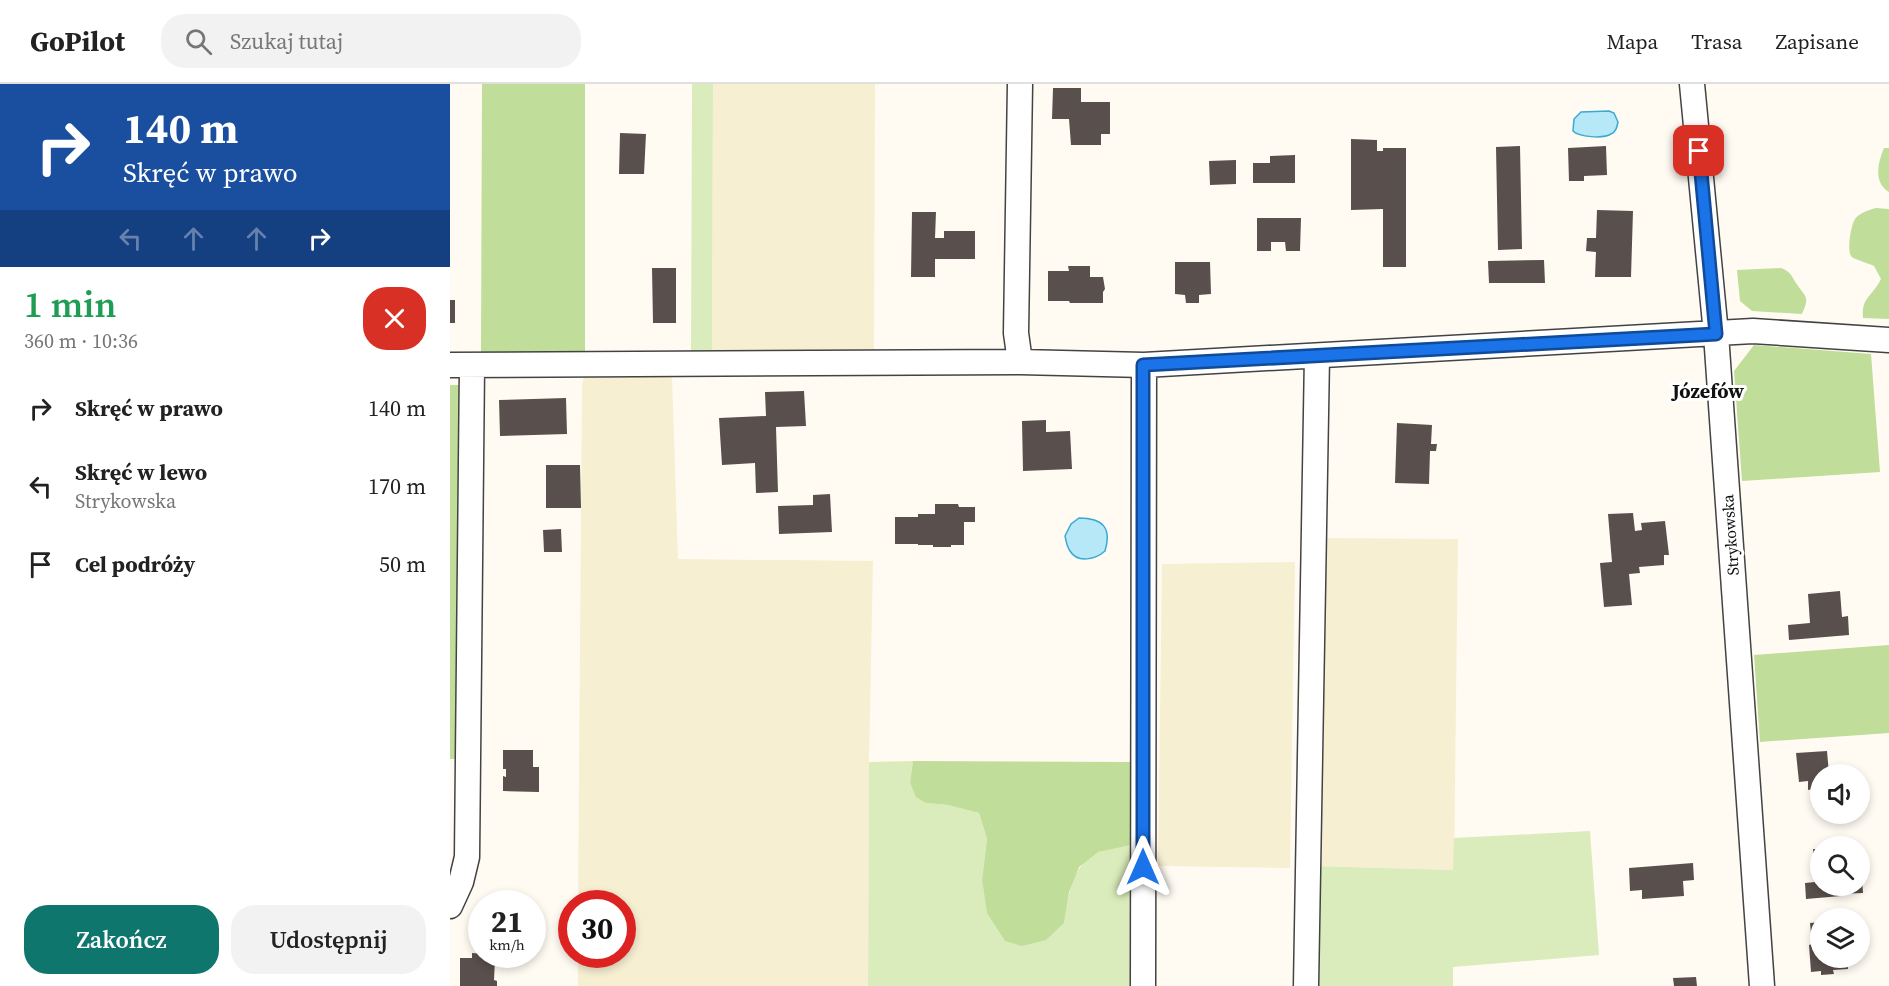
<!DOCTYPE html>
<html lang="pl">
<head>
<meta charset="utf-8">
<style>
  :root { --surface:#fff; --page:#f2f2f2; --text:#222; --muted:#767676; --line:#e0e0e0; --accent:#0f766e }
  body { margin:0; font-family:"Source Serif 4",serif; background:var(--page); color:var(--text); height:100vh; display:flex; flex-direction:column; font-size:22px; white-space:nowrap }
  * { box-sizing:border-box; margin:0 }
  p { font-size:20px; color:var(--muted) }
  .icon { flex:none; width:33px; height:33px; fill:none; stroke:currentColor; stroke-width:2; stroke-linecap:round; stroke-linejoin:round }
  .map { position:relative; flex:1; overflow:hidden }
  .panel { display:flex; flex-direction:column; background:var(--surface); width:450px }
  .panel>* { flex:none }
  .top-card { background:#1a4fa0; color:#fff; overflow:hidden }
  .buttons { position:absolute; left:1360px; top:680px; display:grid; gap:12px }
  .buttons a { display:grid; place-items:center; width:60px; height:60px; border-radius:50%; background:var(--surface); box-shadow:0 3px 9px #0003; font-size:30px }
  .speed { position:absolute; left:18px; top:806px; display:flex; gap:12px; font-size:30px; font-weight:700; text-align:center }
  .speed>* { display:grid; place-content:center; width:78px; height:78px; border-radius:50%; background:var(--surface); box-shadow:0 3px 9px #0003; line-height:1 }
  .speed small { font-size:15px; font-weight:400 }
  .speed .limit { border:9px solid #d22; background:#fff; color:#111 }
  .pin { position:absolute; display:grid; place-items:center; width:51px; height:51px; color:#fff; margin:-26px; border-radius:12px; box-shadow:0 3px 9px #0006 }
  .me { position:absolute; width:66px; margin:-33px; rotate:0deg; stroke-linejoin:round; filter:drop-shadow(0 0 4px #0008) }
  .turn { display:flex; align-items:center; gap:21px; height:126px; padding:0 24px; font-size:27px }
  .turn .icon { width:78px; height:78px; stroke-width:2.5 }
  .turn b { display:block; font-size:42px; line-height:51px }
  .lanes { display:flex; align-items:center; height:57px; padding:0 24px; background:#0003; justify-content:center; gap:30px; direction:ltr }
  .lanes .off { opacity:.35 }
  .round { display:grid; place-items:center; flex:none; width:63px; height:63px; border-radius:24px; background:var(--page) }
  .headline { display:flex; align-items:center; justify-content:space-between; height:102px; padding:0 24px }
  h1 { font-size:36px; font-weight:600; line-height:45px; color:#1e9e55 }
  .button { display:flex; gap:12px; margin-top:auto; padding:12px 24px }
  .button a { flex:1; height:69px; border-radius:24px; background:var(--accent); color:#fff; font-size:24px; font-weight:600; line-height:69px; text-align:center }
  .button a+a { background:var(--page); color:var(--text) }
  ul { padding:0; list-style:none }
  li { display:flex; align-items:center; gap:18px; height:78px; padding:0 24px }
  li div { flex:1 }
  li b { display:block; font-size:22px }
  li em { font-style:normal }
  header { display:flex; align-items:center; gap:36px; box-sizing:border-box; height:84px; padding:0 30px; background:var(--surface); border-bottom:2px solid var(--line) }
  header strong { font-size:28px }
  nav { display:flex; gap:33px; margin-inline-start:auto; font-size:21px }
  .search { width:420px; height:54px; background:var(--page); display:flex; align-items:center; gap:15px; box-sizing:border-box; padding:0 21px; border-radius:24px; color:var(--muted); font-size:22px }
  main { display:flex; flex:1; min-height:0 }
  .map>svg:first-child { display:block }
  .farmland { fill:#f6efd2 }
  .green { fill:#daecbb }
  .forest { fill:#c0dd99 }
  .water { fill:#b6e8f8; stroke:#3ba9d2; stroke-width:1.5 }
  .building { fill:#594f4c }
  .lines { fill:none; stroke-linecap:round; stroke-linejoin:round }
  .minor-casing { stroke:#434343; stroke-width:27 }
  .minor { stroke:#fff; stroke-width:24 }
  .route-casing { stroke:#114b97; stroke-width:15 }
  .route { stroke:#1a73e8; stroke-width:10 }
  .labels { text-anchor:middle; stroke-width:6; stroke-linejoin:round; paint-order:stroke }
  .street-label { font-size:16px; fill:#101010; stroke:#fff }
  .quarter-label { font-size:20px; font-weight:bold; fill:#101010; stroke:#fff }
</style>
</head>
<body>
<header>
<strong>GoPilot</strong>
<div class="search"><svg class="icon" aria-label="search" viewBox="0 0 24 24"><circle cx="10" cy="10" r="6"/><path d="M15 15l6 6"/></svg>Szukaj tutaj</div>
<nav><a>Mapa</a><a>Trasa</a><a>Zapisane</a></nav>
</header>
<main>
<section class="panel">
<div class="top-card">
<div class="turn"><svg class="icon" aria-label="right" viewBox="0 0 24 24"><path d="M7 20v-9h11M14 6l5 5-5 5"/></svg><div><b>140 m</b>Skręć w prawo</div></div>
<div class="lanes"><svg class="icon off" aria-label="left" viewBox="0 0 24 24"><path d="M17 20v-9H6M10 6l-5 5 5 5"/></svg><svg class="icon off" aria-label="ahead" viewBox="0 0 24 24"><path d="M12 20V5M6 11l6-6 6 6"/></svg><svg class="icon off" aria-label="ahead" viewBox="0 0 24 24"><path d="M12 20V5M6 11l6-6 6 6"/></svg><svg class="icon" aria-label="right" viewBox="0 0 24 24"><path d="M7 20v-9h11M14 6l5 5-5 5"/></svg></div>
</div>
<div class="headline"><div><h1>1 min</h1><p>360 m · 10:36</p></div><a class="round" style="background:#d93025;color:#fff"><svg class="icon" aria-label="close" viewBox="0 0 24 24"><path d="M6 6l12 12M18 6L6 18"/></svg></a></div>
<ul>
<li><svg class="icon" aria-label="right" viewBox="0 0 24 24"><path d="M7 20v-9h11M14 6l5 5-5 5"/></svg><div><b>Skręć w prawo</b></div><em>140 m</em></li>
<li><svg class="icon" aria-label="left" viewBox="0 0 24 24"><path d="M17 20v-9H6M10 6l-5 5 5 5"/></svg><div><b>Skręć w lewo</b><p>Strykowska</p></div><em>170 m</em></li>
<li><svg class="icon" aria-label="arrive" viewBox="0 0 24 24"><path d="M6 21V4h12l-3 4 3 4H6"/></svg><div><b>Cel podróży</b></div><em>50 m</em></li>
</ul>
<div class="button"><a>Zakończ</a><a>Udostępnij</a></div>
</section>
<div class="map">
<svg width="1439" height="902" viewBox="0 0 1439 902">
  <rect width="100%" height="100%" fill="#fffbf3"/>
  <path class="farmland" d="M263,0H425L424,268L262,270Z
    M134,291L222,292L228,475L423,477L419,678L418,902H128V870H172V819H128L132,301Z
    M871,454L1008,455L1004,786L863,782Z
    M845,478L840,784L708,782L712,480Z"/>
  <path class="green" d="M242,0H263L262,270H241Z
    M463,677L460,698L476,719L498,721L529,729L537,755L532,796L537,828L555,857L614,839C618,813 621,781 648,768C658,764 671,763 681,761V902H418L419,678Z
    M1140,747L1149,871L1003,883V902H864L863,782L1003,786L1004,754Z"/>
  <path class="forest" d="M32,0H135V271H31Z
    M1434,64H1439V108C1423,98 1428,79 1434,64Z
    M1426,124L1439,125V235L1413,234C1411,213 1423,212 1431,195L1424,182C1420,180 1404,175 1402,173C1396,168 1401,141 1405,135C1409,129 1419,126 1426,124Z
    M1331,184C1342,188 1342,194 1348,202C1357,214 1359,214 1352,230L1302,227L1290,217L1287,186Z
    M1304,261L1421,270L1430,388L1292,397L1284,287Z
    M0,301H9L8,675H0Z
    M1439,561V649L1310,658L1304,571Z
    M463,677L682,678L681,761L648,768L629,783L619,808L614,839L596,856L572,862L555,857L537,829L532,796L537,755L529,729L498,721L476,719L466,713L460,698Z"/>
  <path class="water" d="M1159,27L1164,29L1168,38C1167,43 1166,48 1161,50C1153,55 1129,53 1123,47L1124,35L1131,28Z
    M629,434C653,434 662,444 655,467C646,475 628,480 620,467C617,463 616,457 615,452L621,440Z"/>
  <path class="building" d="M603,4H631V18H660V50H651V61H621L619,35H602Z
    M170,49L196,50L194,90H169Z
    M901,55L927,56V67H933V64H956V183H933V125L901,126Z
    M1070,62L1072,165L1048,166L1046,63Z
    M1156,62L1157,91L1134,92V97H1119L1118,64Z
    M845,71V99H803V79H820V72Z
    M786,76V100L760,101L759,77Z
    M1147,126L1183,127L1181,193H1145L1146,168L1136,167L1137,154H1146Z
    M462,128H486L485,154H494V147H525V175H485V193H461Z
    M807,134H851L850,167H836L835,158H821V167H807Z
    M1094,176L1095,199H1039L1038,177Z
    M725,178H760L761,210L749,211V219H736L735,211L725,210Z
    M618,182H640V193H653L655,205L653,208V219H620L619,217H598V187H619Z
    M202,184H226V239H203Z
    M0,216H5V239H0Z
    M354,307L356,342L326,343L328,408L306,409L305,379L272,381L269,334L316,332L315,308Z
    M116,314L117,350L50,352L49,316Z
    M596,336V348L620,347L622,385L573,387L572,337Z
    M947,339L982,341L981,360H987L986,367H980L979,400L945,399Z
    M96,381H130L131,424H96Z
    M380,410L382,448L329,450L328,422L363,421V411Z
    M485,420H508L509,423H525V438H514V461H501V463H483V461H468V460H445V433H468V430H485Z
    M1183,429L1185,447L1192,446L1191,439L1215,437L1219,471H1214V481L1189,483L1190,489L1179,490L1182,521L1154,523L1150,479L1162,478L1158,430Z
    M111,445L112,468H94L93,446Z
    M1390,507L1392,533L1398,532L1399,551L1339,556L1338,541L1360,539L1358,510Z
    M53,666H83V683H89V708L53,707V692L56,693V685H53Z
    M1377,667L1379,690H1371V726L1365,727L1363,705L1358,706V697L1349,698L1346,669Z
    M1363,765H1371V801H1410V794H1412L1413,809L1390,810L1391,812L1356,815L1355,799L1365,798V790H1366Z
    M1243,779L1244,796L1233,797L1234,812L1192,815V806L1180,807L1179,784Z
    M1371,838V873H1397L1398,885L1383,886L1384,890L1371,891V887L1361,888L1359,861L1362,860L1360,839Z
    M22,869L35,870V874L45,875L44,896L47,897V902H10V874H22Z
    M1246,893L1247,902H1224L1223,894Z"/>
  <g class="lines">
    <g class="minor-casing">
      <path id="minor" d="M1242,0L1266,250L1312,902
        M570,278L566,249L570,0
        M0,281L570,278L694,281L1303,247L1439,256
        M0,822L11,798L17,773L22,281
        M693,902L694,281
        M856,902L867,272"/>
    </g>
    <use href="#minor" class="minor"/>
  </g>
  <g class="lines">
    <g class="route-casing">
      <path id="route" d="M693,783V281L1266,250L1249,67"/>
    </g>
    <use href="#route" class="route"/>
  </g>
  <g class="labels">
    <g class="street-label">
      <text transform="translate(1280 451) rotate(-94)" y="6">Strykowska</text>
    </g>
    <g class="quarter-label">
      <text x="1258" y="314">Józefów</text>
    </g>
  </g>
</svg>
<div class="buttons">
<a><svg class="icon" aria-label="sound" viewBox="0 0 24 24"><path d="M4 9h4l5-4v14l-5-4H4zM17 9q2 3 0 6"/></svg></a>
<a><svg class="icon" aria-label="search" viewBox="0 0 24 24"><circle cx="10" cy="10" r="6"/><path d="M15 15l6 6"/></svg></a>
<a><svg class="icon" aria-label="layers" viewBox="0 0 24 24"><path d="M12 4l9 5-9 5-9-5zM3 14l9 5 9-5"/></svg></a>
</div>
<div class="speed"><div>21<small>km/h</small></div><div class="limit">30</div></div>
<div class="pin" style="left:1249px;top:67px;background:#d93025"><svg class="icon" aria-label="arrive" viewBox="0 0 24 24"><path d="M6 21V4h12l-3 4 3 4H6"/></svg></div>
<svg class="me" style="left:693px;top:783px" viewBox="-20 -20 40 40"><path d="M0-17L14 15 0 8-14 15z" fill="#1a73e8" stroke="#fff" stroke-width="4"/></svg>
</div>
</main>
</body>
</html>
